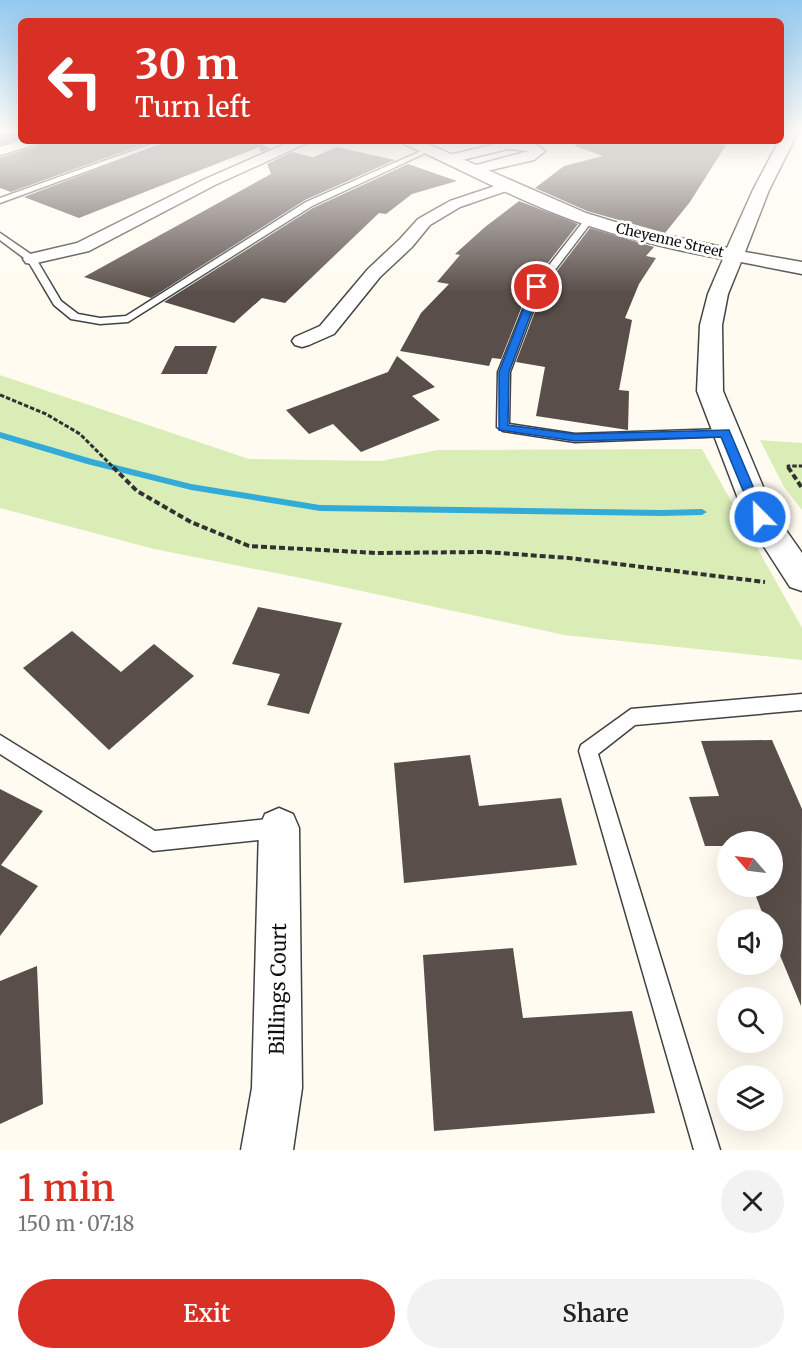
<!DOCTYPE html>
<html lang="en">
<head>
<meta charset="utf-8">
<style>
  :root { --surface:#fff; --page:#f2f2f2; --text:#222; --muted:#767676; --accent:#d93025 }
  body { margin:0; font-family:Merriweather,serif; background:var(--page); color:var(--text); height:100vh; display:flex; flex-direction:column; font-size:22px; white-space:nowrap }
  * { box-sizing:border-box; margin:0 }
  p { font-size:20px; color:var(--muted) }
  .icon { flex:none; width:33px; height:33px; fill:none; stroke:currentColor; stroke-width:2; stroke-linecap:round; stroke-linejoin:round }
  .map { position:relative; height:1150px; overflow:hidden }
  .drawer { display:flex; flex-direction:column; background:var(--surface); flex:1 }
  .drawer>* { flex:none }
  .top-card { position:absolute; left:18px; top:18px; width:766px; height:126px; border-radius:9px; box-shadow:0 6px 24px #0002; background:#d93025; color:#fff; overflow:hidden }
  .needle { width:39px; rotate:298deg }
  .controls { position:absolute; left:717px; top:831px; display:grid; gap:12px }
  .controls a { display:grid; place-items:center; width:66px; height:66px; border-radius:50%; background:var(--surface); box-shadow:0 6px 24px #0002; font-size:30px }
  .pin { position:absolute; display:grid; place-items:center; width:51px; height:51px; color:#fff; margin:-26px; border:3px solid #fff; border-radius:50%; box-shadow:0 2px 6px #0007 }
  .me { position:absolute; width:66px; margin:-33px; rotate:337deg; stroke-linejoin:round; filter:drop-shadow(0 0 4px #0008) }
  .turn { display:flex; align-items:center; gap:21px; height:126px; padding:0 18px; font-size:27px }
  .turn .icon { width:78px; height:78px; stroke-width:2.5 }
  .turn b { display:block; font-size:42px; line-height:51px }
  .round { display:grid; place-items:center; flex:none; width:63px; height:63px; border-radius:32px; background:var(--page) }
  .overview { display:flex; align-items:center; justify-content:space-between; height:102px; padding:0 18px }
  h1 { font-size:36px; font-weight:600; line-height:45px; color:var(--accent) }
  .cta { display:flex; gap:12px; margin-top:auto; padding:12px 18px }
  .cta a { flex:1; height:69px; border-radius:36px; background:var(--accent); color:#fff; font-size:24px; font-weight:600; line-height:69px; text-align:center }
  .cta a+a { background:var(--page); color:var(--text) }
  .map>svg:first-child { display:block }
  .green { fill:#daedb7 }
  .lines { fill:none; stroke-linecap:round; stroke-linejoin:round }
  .stream { fill:#32abd8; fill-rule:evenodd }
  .building { fill:#594e4a }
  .service-casing { stroke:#424242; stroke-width:3 }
  .minor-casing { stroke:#424242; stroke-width:3 }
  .tertiary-casing { stroke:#424242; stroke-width:3 }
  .path-far1 { stroke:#313131; stroke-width:3; stroke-dasharray:4.5 2; stroke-linecap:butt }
  .path { stroke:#313131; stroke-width:4; stroke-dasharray:6 3; stroke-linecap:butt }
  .service { fill:#fff; fill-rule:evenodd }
  .minor { fill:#fff; fill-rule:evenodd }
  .tertiary { fill:#fff; fill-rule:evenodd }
  .route { fill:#1a73e8; stroke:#114b97; stroke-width:1.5 }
  .labels { text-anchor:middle; stroke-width:6; stroke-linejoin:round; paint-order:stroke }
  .far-street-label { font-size:14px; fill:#0f0f0f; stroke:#fff }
  .near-street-label { font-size:20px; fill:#0f0f0f; stroke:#fff }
</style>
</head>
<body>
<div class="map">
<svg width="802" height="1150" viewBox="0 0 802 1150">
  <rect width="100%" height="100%" fill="#fffbf1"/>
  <path class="green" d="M0,375L249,459L381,461L438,450L702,449L802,628V660L564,635L306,579L154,549L0,508Z
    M760,440L802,443V510L784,487Z"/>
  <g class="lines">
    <path class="stream" d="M0,432L92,459L191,484L320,505L662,510L702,509L707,512L702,515L662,516L320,511L191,490L87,464L0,438Z"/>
  </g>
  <path class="building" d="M0,132H21V138L0,145Z
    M42,141H153L11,192L0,188V157L39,146Z
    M171,141H268L262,145L271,148L261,152L259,147L79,218L24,197Z
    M576,141H703L726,145L690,202L665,233L587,211L535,188L564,166L603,156L575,146Z
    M337,147L395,160L305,200L151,298L84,277L271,174L267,164L292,152L313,157Z
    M408,164L457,181L412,194L386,214L379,213L285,303L262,298L234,323L164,302L313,208Z
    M519,201L578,224L530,286L501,359L492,358L489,366L400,351L421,313L449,284L437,282L460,255L455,254L485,227Z
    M590,228L654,247L646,256L656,258L639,284L625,318L632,320L619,390L629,391L628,430L536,416L545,367L516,362L544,288Z
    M175,346H217L207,374H161Z
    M397,356L435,387L412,396L440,420L361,452L333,424L309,434L286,410L388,372Z
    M258,607L342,623L309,714L267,705L280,674L232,664Z
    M72,631L121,672L154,644L194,676L109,750L23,668Z
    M772,740L802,809L801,1006L772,936V920H765L752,886H772V842H728V846H705L689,797L719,796L701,741Z
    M470,755L479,806L561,798L577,865L404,883L394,763Z
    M0,789L43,811L1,865L38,886L0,936Z
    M513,948L523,1018L632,1011L655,1113L434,1131L423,955Z
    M37,966L43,1104L0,1124V981Z"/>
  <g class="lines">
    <g class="service-casing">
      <path id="service" d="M160,141H169L0,203V198Z
        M430,147L432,150L312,206L128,322L100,324L71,319L54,305L28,261L0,240V233L35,257L61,301L78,314L100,318L126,316L306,202Z
        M586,218L593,220L542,287L510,372L509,424L575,434L725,429L731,433L729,436L575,442L503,431L497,427L498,372L532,287Z
        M802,694V710L635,725L598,754L720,1150H694L579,751L581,745L631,709Z
        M0,735L155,831L277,818L284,821L287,828L284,835L277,838L153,851L0,754Z"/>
    </g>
    <g class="minor-casing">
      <path id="minor" d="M21,140L40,141L38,144L0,155V147Z
        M292,141H311L215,185L89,251L32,264L26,263L23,259L26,255L77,243L205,179Z
        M508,141L535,144L545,151L534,160L474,174L467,170L469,167L529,151L508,149L450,163L443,159L445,156Z
        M507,182L514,186L512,189L460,207L430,225L412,247L380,277L334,334L309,345L302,347L295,345L292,341L295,337L320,326L368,269L400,239L418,219L450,201Z
        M279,808L293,814L299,828L302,1088L293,1150H241L252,1088L259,828L265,814Z"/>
    </g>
    <g class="tertiary-casing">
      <path id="tertiary" d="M784,132H798L769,190L745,252L802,262V274L741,262L728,294L722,325L723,391L774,513L802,553V591L790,587L745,517L697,391L700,325L708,294L723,259C665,248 609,235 554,213C503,193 455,166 404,144L402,141H421L586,213L638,229L727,248L753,190L779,141H782Z"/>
    </g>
    <path class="path-far1" d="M0,395L46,414L80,434L114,468
      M789,468L788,466H802"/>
    <path class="path" d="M113,467L137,491L191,522L249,546L377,553L486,552L569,558L765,582
      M788,467L802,488"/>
    <use href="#service" class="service"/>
    <use href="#minor" class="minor"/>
    <use href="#tertiary" class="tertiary"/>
  </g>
  <linearGradient id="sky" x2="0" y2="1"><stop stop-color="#92c9f0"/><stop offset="0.45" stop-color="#fffdf9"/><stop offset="1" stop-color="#fffdf9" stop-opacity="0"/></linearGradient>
  <rect width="802" height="293" fill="url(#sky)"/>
  <path class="route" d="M537,284L541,287L509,372L508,425L575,434L729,430L766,517L765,520L760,521L754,517L721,437L575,441L499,430V372L532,287Z"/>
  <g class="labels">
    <g class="far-street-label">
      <text transform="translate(670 240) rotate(13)" y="5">Cheyenne Street</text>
    </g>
    <g class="near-street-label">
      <text transform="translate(278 989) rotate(-89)" y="7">Billings Court</text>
    </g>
  </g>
</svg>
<div class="controls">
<a><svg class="needle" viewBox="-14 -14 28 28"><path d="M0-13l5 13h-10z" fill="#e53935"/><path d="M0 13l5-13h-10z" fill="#767676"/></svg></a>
<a><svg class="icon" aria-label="sound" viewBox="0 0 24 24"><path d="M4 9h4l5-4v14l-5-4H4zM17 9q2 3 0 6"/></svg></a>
<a><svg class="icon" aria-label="search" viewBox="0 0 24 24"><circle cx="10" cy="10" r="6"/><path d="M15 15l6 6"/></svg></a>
<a><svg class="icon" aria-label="layers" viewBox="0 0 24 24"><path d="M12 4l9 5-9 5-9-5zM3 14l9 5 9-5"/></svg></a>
</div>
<div class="pin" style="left:537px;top:287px;background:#d93025"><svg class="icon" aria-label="arrive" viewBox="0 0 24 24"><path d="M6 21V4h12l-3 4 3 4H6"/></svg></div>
<svg class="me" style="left:760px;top:517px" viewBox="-20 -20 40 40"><circle r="17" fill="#1a73e8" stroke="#fff" stroke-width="3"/><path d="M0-11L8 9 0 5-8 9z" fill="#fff"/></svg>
<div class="top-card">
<div class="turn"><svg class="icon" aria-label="left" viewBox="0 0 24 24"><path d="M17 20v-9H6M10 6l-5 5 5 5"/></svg><div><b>30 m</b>Turn left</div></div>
</div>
</div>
<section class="drawer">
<div class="overview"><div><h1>1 min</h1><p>150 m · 07:18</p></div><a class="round"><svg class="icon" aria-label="close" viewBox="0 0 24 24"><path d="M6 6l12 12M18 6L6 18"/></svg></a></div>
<div class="cta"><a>Exit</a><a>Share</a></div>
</section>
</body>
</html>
